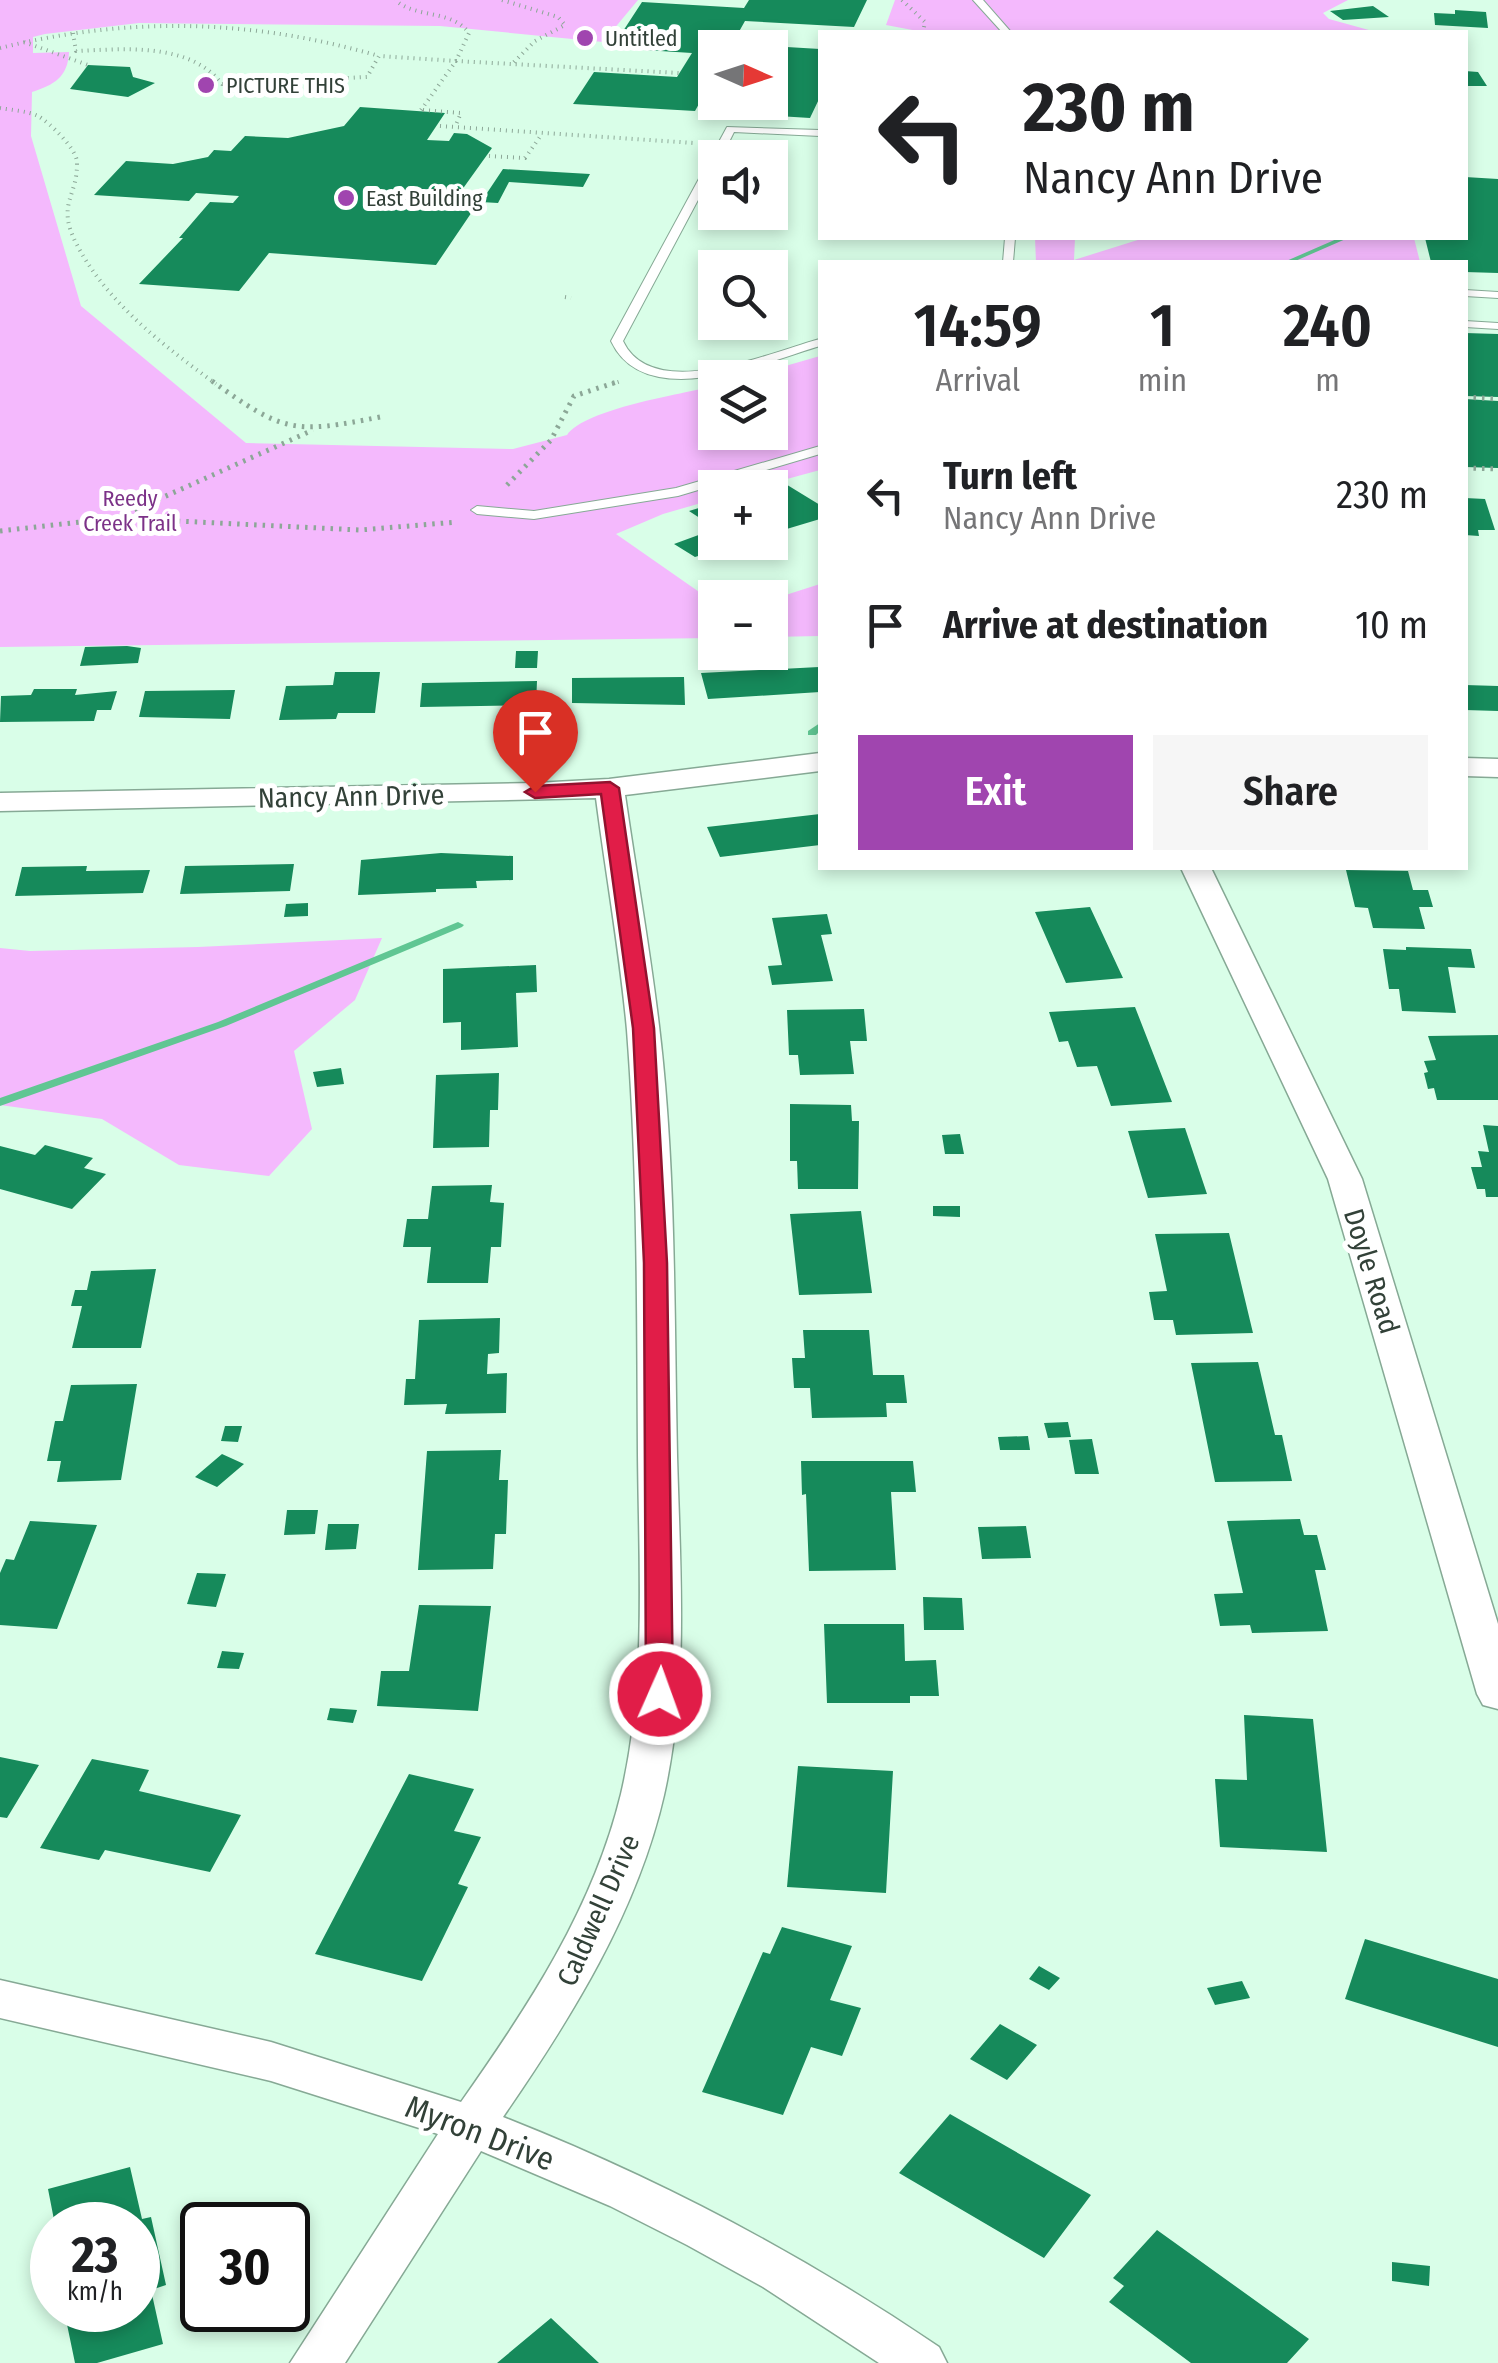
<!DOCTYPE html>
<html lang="en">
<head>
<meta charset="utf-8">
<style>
  :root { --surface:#fff; --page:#f6f6f6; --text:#202124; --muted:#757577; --accent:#a045af }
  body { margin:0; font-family:"Fira Sans Condensed",sans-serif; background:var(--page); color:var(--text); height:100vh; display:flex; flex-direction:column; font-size:38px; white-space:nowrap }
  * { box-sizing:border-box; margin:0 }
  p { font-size:32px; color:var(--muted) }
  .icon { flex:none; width:55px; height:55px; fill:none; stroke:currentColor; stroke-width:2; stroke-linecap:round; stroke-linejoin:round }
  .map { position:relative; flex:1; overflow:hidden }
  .sheet { position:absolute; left:818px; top:260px; width:650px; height:610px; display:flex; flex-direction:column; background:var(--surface); border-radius:0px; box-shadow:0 5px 15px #0003 }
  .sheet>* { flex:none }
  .banner { position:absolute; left:818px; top:30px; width:650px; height:210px; border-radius:0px; box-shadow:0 5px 15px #0003; background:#fff; color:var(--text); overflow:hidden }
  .needle { width:65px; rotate:93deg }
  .controls { position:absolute; left:698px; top:30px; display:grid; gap:20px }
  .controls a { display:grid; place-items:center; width:90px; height:90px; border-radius:0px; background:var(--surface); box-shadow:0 5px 15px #0003; font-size:50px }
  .speed { position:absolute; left:30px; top:2202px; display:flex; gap:20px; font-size:50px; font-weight:700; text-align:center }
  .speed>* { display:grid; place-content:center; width:130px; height:130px; border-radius:50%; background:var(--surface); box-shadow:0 5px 15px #0003; line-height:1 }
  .speed small { font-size:25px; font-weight:400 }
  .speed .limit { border:5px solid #111; border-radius:15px; background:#fff; color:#111 }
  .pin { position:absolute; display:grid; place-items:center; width:85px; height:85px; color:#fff; margin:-102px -42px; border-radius:50% 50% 50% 0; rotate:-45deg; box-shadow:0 0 10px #0007 }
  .pin .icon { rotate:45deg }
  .me { position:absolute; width:110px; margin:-55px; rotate:2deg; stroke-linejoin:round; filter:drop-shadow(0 0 8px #0008) }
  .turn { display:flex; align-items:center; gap:35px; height:210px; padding:0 40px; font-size:45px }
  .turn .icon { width:130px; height:130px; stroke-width:2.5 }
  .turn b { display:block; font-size:70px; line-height:85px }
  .eta { display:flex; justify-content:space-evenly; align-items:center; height:170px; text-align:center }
  .eta b { font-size:60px; font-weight:600; line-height:70px }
  .primary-button { display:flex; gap:20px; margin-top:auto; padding:20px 40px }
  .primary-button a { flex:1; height:115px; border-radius:0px; background:var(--accent); color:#fff; font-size:40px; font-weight:600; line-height:115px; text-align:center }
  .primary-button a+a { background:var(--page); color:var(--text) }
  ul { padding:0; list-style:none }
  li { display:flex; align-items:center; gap:30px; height:130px; padding:0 40px }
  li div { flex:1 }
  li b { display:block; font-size:38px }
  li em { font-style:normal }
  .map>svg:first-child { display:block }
  .green { fill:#f4b9fd }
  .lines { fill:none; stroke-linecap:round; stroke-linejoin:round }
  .stream { fill:#60c693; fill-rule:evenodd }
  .building { fill:#168a5b }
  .lane-casing { stroke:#86a995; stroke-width:2 }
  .street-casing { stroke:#86a995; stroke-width:3 }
  .path-far1 { stroke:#8ca797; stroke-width:4; stroke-dasharray:1 5; stroke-linecap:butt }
  .path { stroke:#8ca797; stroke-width:5; stroke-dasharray:2.5 6; stroke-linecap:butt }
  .lane { fill:#fff; fill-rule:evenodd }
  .street { fill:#fff; fill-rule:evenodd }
  .route { fill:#e11d48; stroke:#92132f; stroke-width:2.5 }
  .poi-dot { fill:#a045af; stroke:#fff; stroke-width:4 }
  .labels { text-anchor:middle; stroke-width:10; stroke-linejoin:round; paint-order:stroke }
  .far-poi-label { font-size:22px; fill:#324138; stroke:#fff; text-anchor:start }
  .far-park-label { font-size:22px; fill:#7c3288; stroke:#fff }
  .street-label { font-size:28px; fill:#324138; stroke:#fff }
  .near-street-label { font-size:32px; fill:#324138; stroke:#fff }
</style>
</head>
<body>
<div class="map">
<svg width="1498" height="2363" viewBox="0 0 1498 2363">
  <rect width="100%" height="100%" fill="#d9fee8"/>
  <path class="green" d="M0,0H638L603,42L440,26L139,23L45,34L33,37V53L69,52C68,77 54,85 32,92L31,136L81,306L246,443L513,449L567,435C585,409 681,394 715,386V432H770V378L747,377L820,356V470L757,487L715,488V499L663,514L616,534L715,603V638L0,647Z
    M895,0H1348L1323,13L1329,19L1376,32H923L886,25Z
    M1035,238H1075L1074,260L1144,238H1414L1420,262H1036Z
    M820,584V636L770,637V600Z
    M382,938L355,1000L294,1051L312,1129L269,1176L179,1165L102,1119L0,1105V948L30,951L198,947Z"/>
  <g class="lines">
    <path class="stream" d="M1339,238H1348L1293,262H1284Z
      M820,723V731L816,735H808V731Z
      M458,922L464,925L462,927L226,1026L0,1106V1098L218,1022Z"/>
  </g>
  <path class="building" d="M749,0H867L854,27L745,21L732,44L747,48H715V75L695,111L573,104L594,72L677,77L692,53L612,48L642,2L744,8Z
    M1373,6L1389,17L1343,20L1330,11Z
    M1455,10L1486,12L1488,28L1435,25L1434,13L1455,14Z
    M770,46L820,49V97L810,118L715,112L720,102H770Z
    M88,65L130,67L133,77L155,83L128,97L70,89Z
    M1465,71L1478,72L1487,86H1465Z
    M360,107L445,113L427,140L449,141L454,133L467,134L492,148L454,201L478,203L436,265L269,253L239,291L139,284L183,238H179L210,202L233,203L239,196L196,193L189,201L94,195L126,161L173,164L208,157L214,150L231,151L245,136L288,138L344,126Z
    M503,169L590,174L583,187L509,182L498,203L481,202Z
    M1465,177L1498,179V273L1465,272V262H1431L1425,238H1465Z
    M1465,333L1498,334V397L1465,396Z
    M1465,399L1498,401V468L1465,467Z
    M784,483L820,505V519L770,534V487Z
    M1465,498L1485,499L1495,530H1478L1479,536L1465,535Z
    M715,503V528L689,511Z
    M704,533L726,547L695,557L674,544Z
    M85,647L127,646L141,648L138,663L80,666Z
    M516,651H538L537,668H515Z
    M819,667L820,692L708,699L701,673Z
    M335,672H380L375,713H338L336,719L279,720L286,686L333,685Z
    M684,677L685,705L572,703V678Z
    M537,681L536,705L420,707L422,683Z
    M1465,685L1498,686V711L1465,710Z
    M34,689H77L75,695L117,691L111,710H97L94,721L0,722L1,696L31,695Z
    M235,690L230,719L139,717L145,691Z
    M820,814V845L720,857L707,827Z
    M441,853L513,856V880L476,881L477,888L436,889V892L358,895L361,860Z
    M294,864L290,891L180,894L185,866Z
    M87,866L86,871L150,870L143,893L15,896L22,867Z
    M1346,870L1408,871L1413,890H1428L1433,907H1419L1425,929L1373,928L1368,908L1355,907Z
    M308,903V916L284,917L286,904Z
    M1090,907L1123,978L1066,983L1035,912Z
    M827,914L832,934L821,935L833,981L772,985L768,966L782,965L772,918Z
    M1406,947L1471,949L1475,968L1448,967L1456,1013L1402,1011L1399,989H1389L1383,949L1406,950Z
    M536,965L537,992L516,993L518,1047L461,1050V1022L443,1023V969Z
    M1135,1007L1172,1102L1111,1106L1097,1066L1077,1067L1068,1041L1059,1042L1049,1012Z
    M864,1009L867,1041H850L854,1074L800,1075L798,1055H789L787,1010Z
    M1498,1035V1100H1437L1434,1088L1428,1089L1424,1073L1428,1072L1424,1061L1436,1060L1428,1036Z
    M341,1068L344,1084L317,1087L313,1072Z
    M499,1073L498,1110H490L489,1147L433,1148L436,1075Z
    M790,1104L851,1105L852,1121H859L858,1189H798L797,1161H790Z
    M1483,1125L1498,1126V1197H1486L1485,1189H1477L1471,1167H1482L1478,1151L1489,1152Z
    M1185,1128L1207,1194L1148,1198L1128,1131Z
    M960,1134L964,1154H945L942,1135Z
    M45,1145L93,1158L84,1168L106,1174L72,1209L0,1189V1146L35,1155Z
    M492,1185L490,1202L504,1203L501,1247H491L488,1283H427L431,1247H403L407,1219H428L432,1186Z
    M933,1206H960V1217L933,1216Z
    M861,1211L872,1293L799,1295L790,1214Z
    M1229,1233L1253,1333L1176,1335L1173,1320H1154L1149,1292L1167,1291L1155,1234Z
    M156,1269L141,1348H72L82,1306H71L75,1290H87L91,1271Z
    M500,1318L499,1353L488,1354L487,1374L507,1373L506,1413L445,1414L447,1404L404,1405L406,1379H415L419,1320Z
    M803,1330H869L873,1375H904L907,1403H886L887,1417L812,1418L810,1388H794L792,1358H805Z
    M1258,1362L1275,1435H1282L1292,1481L1215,1482L1191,1363Z
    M137,1384L121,1480L57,1482L61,1461H47L55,1421H63L71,1385Z
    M1068,1422L1071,1437L1048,1438L1044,1423Z
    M225,1426H242L238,1442L221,1441Z
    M1028,1436L1030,1450H1000L998,1437Z
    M1092,1439L1099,1474H1075L1069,1440Z
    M501,1450L499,1480H508L506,1534H495L493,1569L418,1570L427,1451Z
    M222,1454L244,1464L217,1487L195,1477Z
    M801,1461H913L916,1492H891L896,1570L809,1571L806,1494L802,1495Z
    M287,1510H318L315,1534L284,1535Z
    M1300,1519L1304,1535H1317L1326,1570H1315L1328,1631L1252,1633L1250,1625L1220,1626L1214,1594L1243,1593L1227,1521Z
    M30,1521L97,1525L57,1629L0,1625V1573L6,1559L14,1560Z
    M328,1524H359L356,1549L325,1550Z
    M1026,1526L1031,1558L982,1559L978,1527Z
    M197,1573L226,1574L216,1607L187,1604Z
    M923,1597L962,1598L964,1630H924Z
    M419,1605L491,1606L478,1711L377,1706L381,1671H409Z
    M824,1624H904L905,1661L936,1660L939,1696H910V1703H827Z
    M222,1651L244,1653L239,1669L217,1668Z
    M330,1708L357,1710L353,1723L327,1720Z
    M1244,1715L1313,1719L1327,1852L1220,1847L1215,1779L1247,1780Z
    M0,1757L39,1765L7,1818L0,1817Z
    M92,1759L149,1770L139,1791L241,1815L210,1872L105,1850L99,1860L40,1848Z
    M798,1766L893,1771L886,1893L787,1887Z
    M409,1774L474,1789L454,1831L481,1837L458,1884L468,1887L422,1981L315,1954Z
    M782,1927L852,1946L830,2000L861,2008L842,2056L811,2047L783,2115L702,2092L763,1952L770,1954Z
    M1365,1939L1498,1979V2047L1345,1999Z
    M1039,1966L1060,1978L1049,1990L1029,1979Z
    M1242,1981L1250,1998L1215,2005L1207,1988Z
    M1000,2024L1037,2045L1007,2080L970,2059Z
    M950,2114L1091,2195L1044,2258L899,2173Z
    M130,2167L142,2219L151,2217L166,2285L151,2290L163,2344L97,2363H75L64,2310H138V2225H55L48,2189Z
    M1157,2230L1309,2339L1287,2363H1191L1109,2302L1124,2286L1113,2278Z
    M1392,2262L1430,2266L1429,2286L1392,2281Z
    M551,2318L599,2363H497Z"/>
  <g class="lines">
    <g class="lane-casing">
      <path id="lane" d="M973,0H983L1011,32H1002Z
        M727,127L820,130V136L734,132L721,158H715V168L623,341C653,405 773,351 820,339V346C766,362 645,414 611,341Z
        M1005,238H1015L1013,262H1003Z
        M1465,290L1498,292V298L1465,296Z
        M1465,321L1498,323V329L1465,327Z
        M820,446V454L678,496L534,519L477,514L471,510L477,506L534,511L676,488Z"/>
    </g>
    <g class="street-casing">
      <path id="street" d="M820,753V771L625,795C636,872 650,949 659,1026C676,1165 674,1316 677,1456C680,1570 689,1683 664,1795C637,1913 571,2018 503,2117C658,2178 802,2254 939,2347L947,2363H879L763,2287L687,2245L610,2206L481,2151L345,2363H290L438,2134L271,2081L0,2018V1980L271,2042L461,2102C528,2007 593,1909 621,1794C647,1683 639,1569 638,1455C637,1314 638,1171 627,1030C620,953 606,875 596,798L0,811V793L535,783L609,779Z
        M1465,758L1498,759V777L1465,776Z
        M1181,868H1211L1362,1179L1498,1624V1709L1483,1705L1477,1694L1328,1179Z"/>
    </g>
    <path class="path-far1" d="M502,0L558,17L565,25L535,41L513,63
      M902,0L925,22L923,32
      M73,33L76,51C124,49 190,42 222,84L367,77L379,56L456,61L469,33C451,9 417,19 395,0
      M24,42L88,65
      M0,48C129,16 252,19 379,56
      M0,108C11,110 28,111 38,116C49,122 76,148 77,162C78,197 56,203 76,243C106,302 164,346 216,384
      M421,110L456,61L679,73
      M423,110L461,113L455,127
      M440,126L694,143
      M489,156L525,158L542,134
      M565,297L571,298
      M612,384L621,381"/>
    <path class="path" d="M212,381C284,433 294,434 380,417
      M1465,397L1498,399
      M1465,468L1498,469
      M507,485L551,440L574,396L620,381
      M119,517L313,430
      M0,531L116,518L360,530L457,522"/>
    <use href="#lane" class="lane"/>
    <use href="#street" class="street"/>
  </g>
  <path class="route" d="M610,782L619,788L654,1028L667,1263L673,1694L669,1701H650L646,1694L644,1263L633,1028L601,794L535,798L525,792L535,786Z"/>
  <g class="poi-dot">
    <circle cx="585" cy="38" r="10"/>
    <circle cx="206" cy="85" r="10"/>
    <circle cx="346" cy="198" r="10"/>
  </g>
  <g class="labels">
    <g class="far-poi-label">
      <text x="605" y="46">Untitled</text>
      <text x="226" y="93">PICTURE THIS</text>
      <text x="366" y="206">East Building</text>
    </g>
    <g class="far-park-label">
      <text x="130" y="506">Reedy<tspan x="130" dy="25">Creek Trail</tspan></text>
    </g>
    <g class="street-label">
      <text transform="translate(351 796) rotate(-1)" y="10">Nancy Ann Drive</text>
      <text transform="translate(1372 1271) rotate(73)" y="10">Doyle Road</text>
      <text transform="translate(598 1910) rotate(-66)" y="10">Caldwell Drive</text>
    </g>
    <g class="near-street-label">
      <text transform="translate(480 2133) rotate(21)" y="11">Myron Drive</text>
    </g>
  </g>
</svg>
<div class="controls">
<a><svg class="needle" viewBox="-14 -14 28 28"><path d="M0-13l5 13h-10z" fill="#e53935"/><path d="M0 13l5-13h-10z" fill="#757577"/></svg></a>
<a><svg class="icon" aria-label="sound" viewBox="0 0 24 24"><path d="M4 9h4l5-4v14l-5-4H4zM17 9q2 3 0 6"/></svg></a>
<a><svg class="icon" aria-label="search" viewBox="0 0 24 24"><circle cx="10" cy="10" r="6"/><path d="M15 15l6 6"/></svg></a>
<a><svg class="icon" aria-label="layers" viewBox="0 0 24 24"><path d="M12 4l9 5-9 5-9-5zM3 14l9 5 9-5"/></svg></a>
<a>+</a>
<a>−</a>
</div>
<div class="speed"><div>23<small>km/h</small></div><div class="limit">30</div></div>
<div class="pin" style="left:535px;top:792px;background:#d93025"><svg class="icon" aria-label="arrive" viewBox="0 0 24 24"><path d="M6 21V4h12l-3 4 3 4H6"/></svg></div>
<svg class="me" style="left:660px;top:1694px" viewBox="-20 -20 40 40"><circle r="17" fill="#e11d48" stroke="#fff" stroke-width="3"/><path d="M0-11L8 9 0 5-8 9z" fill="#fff"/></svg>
<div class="banner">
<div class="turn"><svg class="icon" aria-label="left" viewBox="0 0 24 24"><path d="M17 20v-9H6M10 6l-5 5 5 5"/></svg><div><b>230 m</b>Nancy Ann Drive</div></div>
</div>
<section class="sheet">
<div class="eta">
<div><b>14:59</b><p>Arrival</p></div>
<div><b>1</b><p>min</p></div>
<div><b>240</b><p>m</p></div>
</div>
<ul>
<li><svg class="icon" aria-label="left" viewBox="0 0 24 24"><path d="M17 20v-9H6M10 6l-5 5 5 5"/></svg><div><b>Turn left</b><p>Nancy Ann Drive</p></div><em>230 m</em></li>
<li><svg class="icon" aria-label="arrive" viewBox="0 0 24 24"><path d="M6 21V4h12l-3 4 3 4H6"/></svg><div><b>Arrive at destination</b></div><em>10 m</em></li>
</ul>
<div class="primary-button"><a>Exit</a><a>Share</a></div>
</section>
</div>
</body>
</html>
